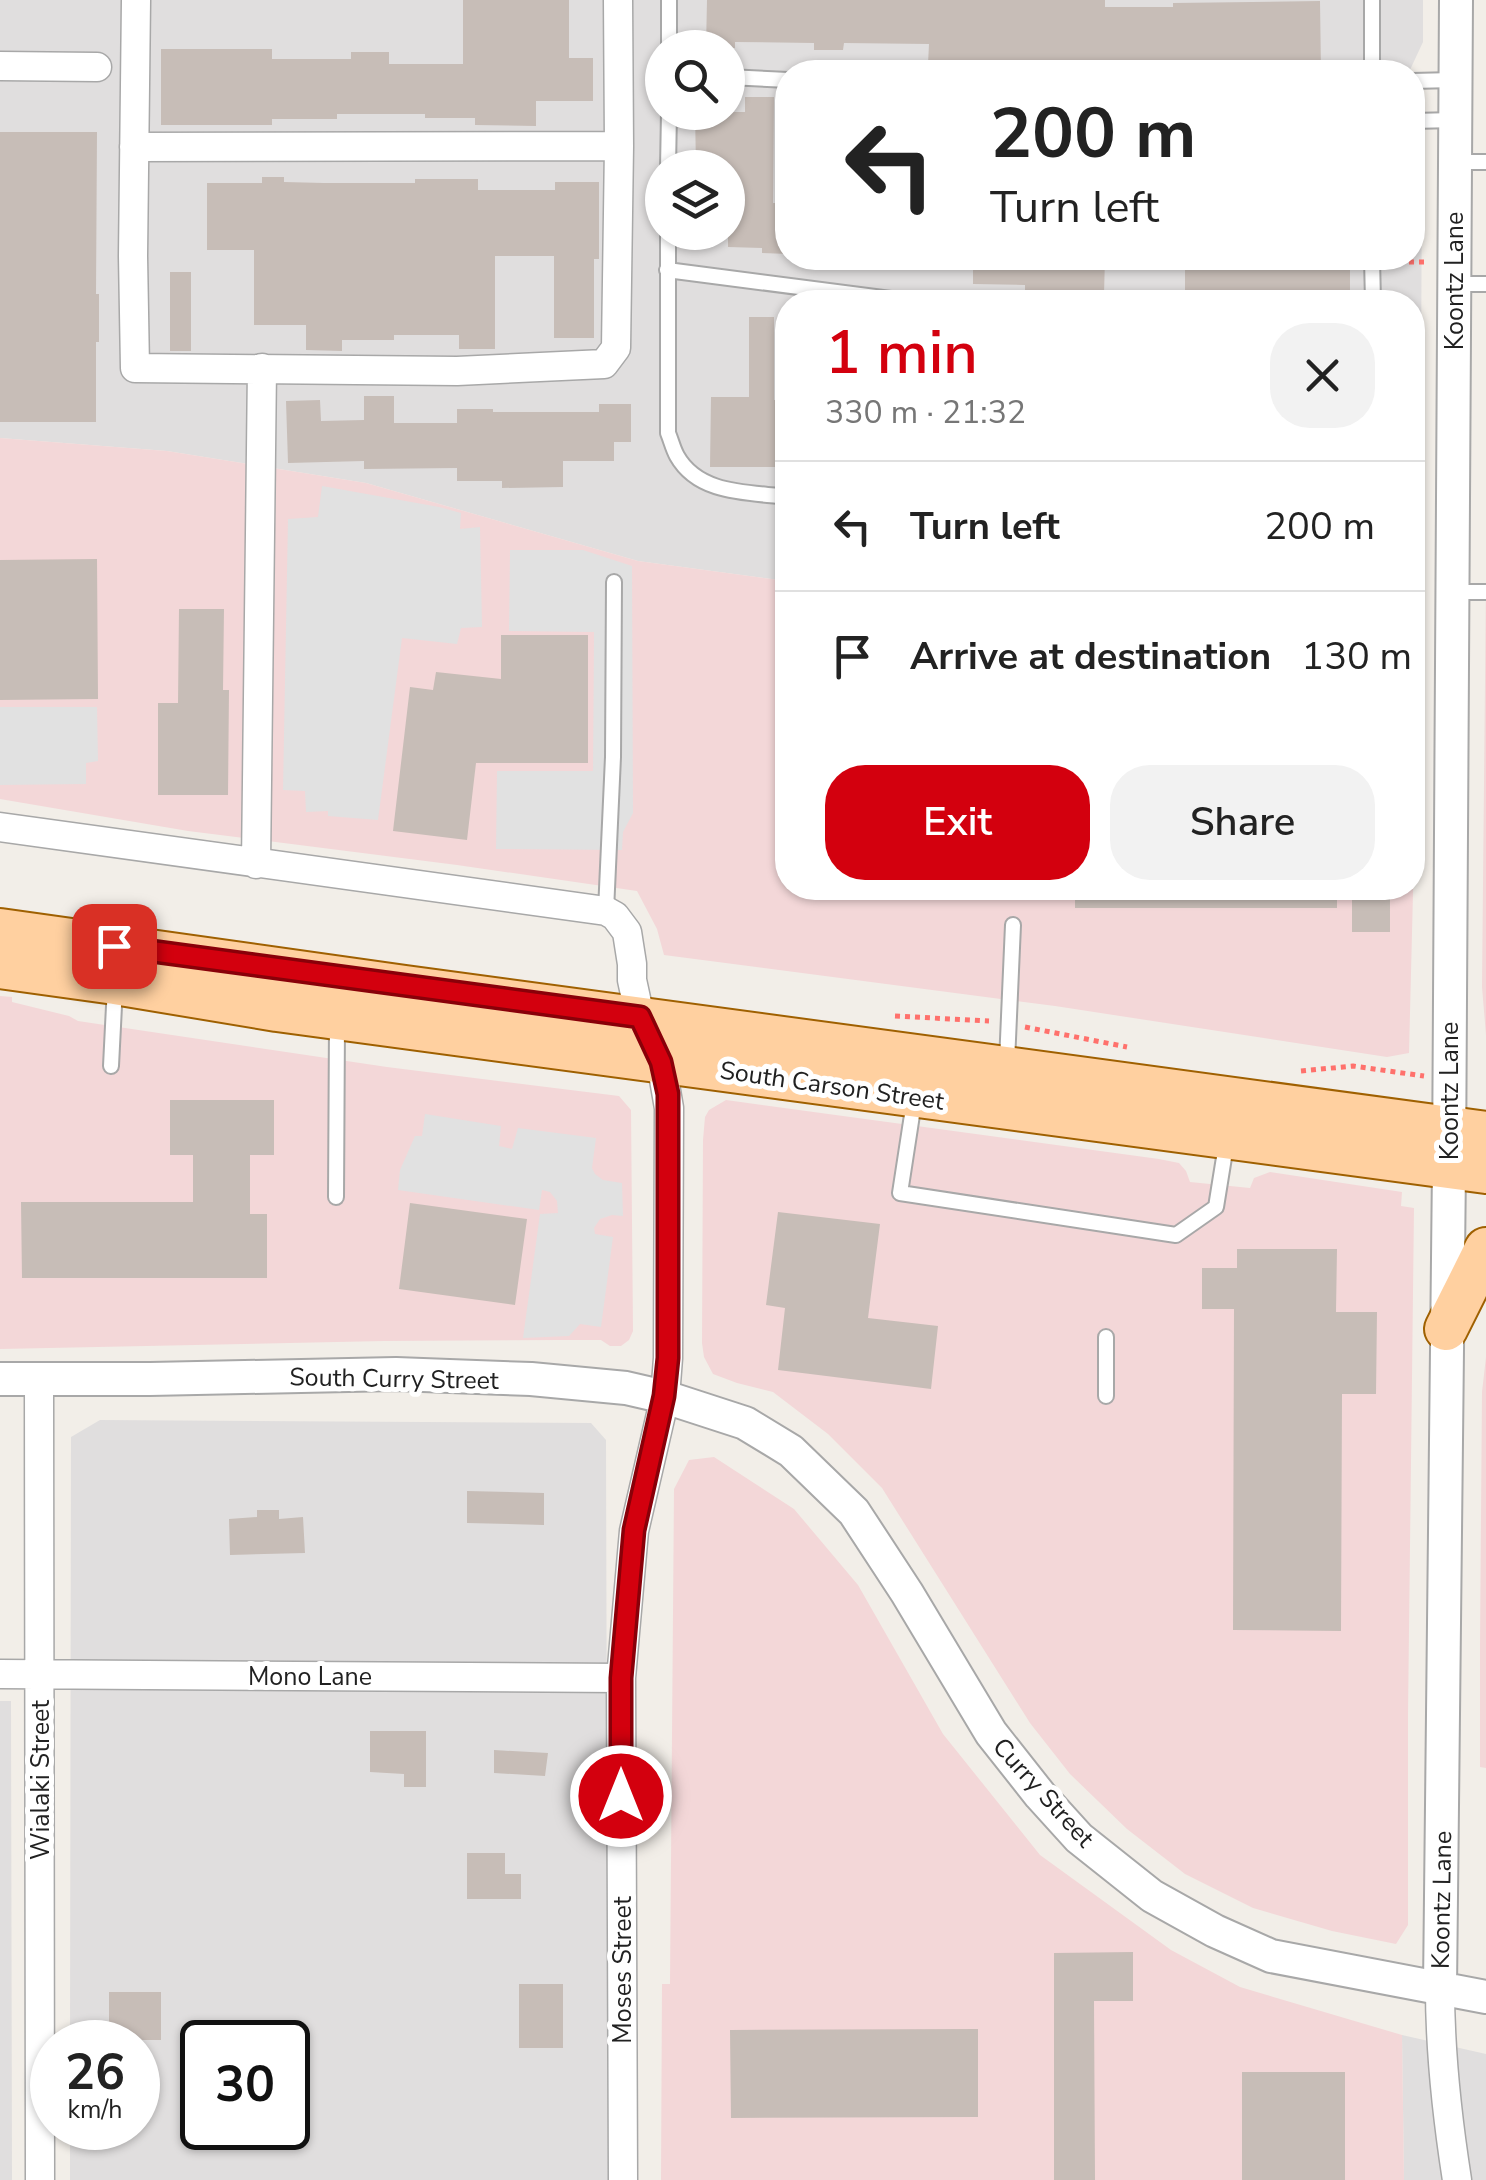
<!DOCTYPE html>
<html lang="en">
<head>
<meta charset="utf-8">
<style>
  :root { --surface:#fff; --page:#f2f2f2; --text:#222; --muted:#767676; --line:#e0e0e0; --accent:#d3000e }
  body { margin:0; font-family:"Nunito Sans",sans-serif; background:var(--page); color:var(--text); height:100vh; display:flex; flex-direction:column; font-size:38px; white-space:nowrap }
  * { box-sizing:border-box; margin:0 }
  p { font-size:32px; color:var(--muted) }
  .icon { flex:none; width:55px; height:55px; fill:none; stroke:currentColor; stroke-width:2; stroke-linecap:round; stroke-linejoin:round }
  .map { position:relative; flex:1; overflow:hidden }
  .details { position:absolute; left:775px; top:290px; width:650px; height:610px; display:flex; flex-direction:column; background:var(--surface); border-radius:40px; box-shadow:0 2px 8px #0004 }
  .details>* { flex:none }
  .banner { position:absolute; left:775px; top:60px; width:650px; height:210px; border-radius:40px; box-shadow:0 2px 8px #0004; background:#fff; color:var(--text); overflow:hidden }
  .tools { position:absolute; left:645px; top:30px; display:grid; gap:20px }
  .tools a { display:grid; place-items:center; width:100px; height:100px; border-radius:50%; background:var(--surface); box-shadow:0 2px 8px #0004; font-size:50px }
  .speed { position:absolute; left:30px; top:2020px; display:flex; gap:20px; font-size:50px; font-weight:700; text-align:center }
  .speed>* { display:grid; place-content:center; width:130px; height:130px; border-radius:50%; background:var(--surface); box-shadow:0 2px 8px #0004; line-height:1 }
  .speed small { font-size:25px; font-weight:400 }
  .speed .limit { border:5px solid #111; border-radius:15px; background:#fff; color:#111 }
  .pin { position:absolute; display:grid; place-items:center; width:85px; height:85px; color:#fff; margin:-42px; border-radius:20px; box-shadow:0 5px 15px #0006 }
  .me { position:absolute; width:110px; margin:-55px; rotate:0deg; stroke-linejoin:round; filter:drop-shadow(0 0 8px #0008) }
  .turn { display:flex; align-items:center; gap:35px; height:210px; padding:0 50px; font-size:45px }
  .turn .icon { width:130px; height:130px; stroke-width:2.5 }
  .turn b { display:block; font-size:70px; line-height:85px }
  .round { display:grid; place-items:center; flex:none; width:105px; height:105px; border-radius:40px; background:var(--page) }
  .head { display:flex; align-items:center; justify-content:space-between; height:170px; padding:0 50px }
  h1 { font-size:60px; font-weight:600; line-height:75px; color:var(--accent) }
  .action { display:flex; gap:20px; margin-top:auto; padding:20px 50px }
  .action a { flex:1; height:115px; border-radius:40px; background:var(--accent); color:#fff; font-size:40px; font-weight:600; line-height:115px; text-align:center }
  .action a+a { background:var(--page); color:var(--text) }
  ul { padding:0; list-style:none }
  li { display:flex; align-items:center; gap:30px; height:130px; padding:0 50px; border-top:2px solid var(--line) }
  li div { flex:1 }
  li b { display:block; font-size:38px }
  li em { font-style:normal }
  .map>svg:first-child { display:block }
  .residential { fill:#e0dede; fill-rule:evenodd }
  .commercial { fill:#f3d7d8 }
  .parking { fill:#e1e1e1 }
  .building { fill:#c7bdb7 }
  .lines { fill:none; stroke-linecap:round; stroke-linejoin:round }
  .service-casing { stroke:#a8a8a8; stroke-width:18 }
  .minor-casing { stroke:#a8a8a8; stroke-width:31 }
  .tertiary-casing { stroke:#a8a8a8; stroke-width:36 }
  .primary-casing { stroke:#9f6000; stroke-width:46 }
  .path { stroke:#ff716c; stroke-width:5; stroke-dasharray:5 5; stroke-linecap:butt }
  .service { stroke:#fff; stroke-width:14 }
  .minor { stroke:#fff; stroke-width:28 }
  .tertiary { stroke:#fff; stroke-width:32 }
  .primary { stroke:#ffd0a0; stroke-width:42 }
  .route-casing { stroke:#890009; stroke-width:25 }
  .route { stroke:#d3000e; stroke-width:18 }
  .labels { text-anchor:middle; stroke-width:10; stroke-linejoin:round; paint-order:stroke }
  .street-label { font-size:25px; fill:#212121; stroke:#fff }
</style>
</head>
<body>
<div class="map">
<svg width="1486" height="2180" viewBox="0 0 1486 2180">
  <rect width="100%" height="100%" fill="#f2eee8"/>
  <path class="residential" d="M0,0H1423V42L1409,72H788V258H1412L1413,140L1422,159L1420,615L1412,614V302H788L787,581L638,561L366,483L167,451L0,438ZM662,48H728V112H662ZM662,168H728V232H662Z
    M100,1420L591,1423L606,1440L608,2180H70V2128H138V2042H70L71,1437ZM202,2042H288V2128H202Z
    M0,1701H11L12,2180H0Z
    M1402,2035L1486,2054V2180H1404Z"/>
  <path class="commercial" d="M0,438L167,451L366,483L638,561L787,581L788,888H1412L1413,614L1420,615L1409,1053L1387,1057L1055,1006L664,955L657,929L637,891L457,865L188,831L0,799Z
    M1486,580V1035L1482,987Z
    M0,996L12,997V1002L69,1016L78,1021L387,1067L619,1096L631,1110L633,1331L629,1340L621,1346H610L601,1340H559L384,1341L0,1349Z
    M726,1100L1159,1159L1179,1163L1186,1171L1190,1182L1250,1188L1254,1178L1270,1172L1402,1192L1401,1206L1414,1208L1408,1715V1925L1396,1944L1332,1931L1253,1908L1185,1874L1127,1829L1070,1774L1030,1723L882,1488L828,1434L773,1392L737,1383L713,1374L704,1357L702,1343L703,1140L705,1117L709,1110Z
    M1486,1357V1768L1480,1767V1647L1482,1392Z
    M714,1457L794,1509L858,1585L943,1734L1040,1855L1171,1950L1240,1987L1402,2035L1404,2180H661L662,1984H670L674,1489L689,1460Z"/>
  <path class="parking" d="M322,486L439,507L461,513L460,529L480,527L482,627L461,628L457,644L402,638L378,820L328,816V811L306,812L305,791L283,790L288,519L318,517Z
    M510,550H583L632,566L633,813L623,832L622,850L496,849L497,771H593L594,632L509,631Z
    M0,707H97L98,761L86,763V784L0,785Z
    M425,1114L501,1126L499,1146L512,1149L518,1128L596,1138L592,1168L595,1174L603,1180L622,1183L623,1216L612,1215L600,1219L594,1228L595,1234L613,1237L601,1327L580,1324L569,1336L523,1338L540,1214L558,1213L557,1201L550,1192L542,1190L539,1210L398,1190L400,1170L415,1136H422Z"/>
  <path class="building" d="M463,0H569V58H593V101H536V126L475,125V118H425V114H337V119H272V125H161V49H272V59H351V52H389V64H463Z
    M707,0H1105V7H1173V3L1320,1L1321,72H1086V69L928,64L929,44L844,43L843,50H814V43L735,42V48H706Z
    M745,97H774L773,203H788V254L762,253V248L728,247V168H696L695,112H745Z
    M0,132H97L96,294H99V342H96V422H0Z
    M262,177H284V182L324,183H415V179H478V190H555V182H599V259H594V338H554V256H495V349H459V335H394V340H342V351L306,350V325H254V250H207V183H262Z
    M973,258H1105L1104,294H1076V291H1025V285L973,284Z
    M1185,258H1350V294L1185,295Z
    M170,272H191V351H170Z
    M749,317H774V400H788V467H710L711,397H749Z
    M364,396H394V423H457V409H493V412H599V404H631V442H614V461H563V487L502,488V481H457V468L364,469V461L288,463L286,401L320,400L321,421L364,420Z
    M97,559L98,699L0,700V560Z
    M179,609H224L223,690H229L228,795H158V703H178Z
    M501,635H588V763H476L467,840L393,831L410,687L433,690L436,672L501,679Z
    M1075,888H1337V908H1075Z
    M1352,888H1390V932H1352Z
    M170,1100H274V1155H250V1214H267V1278H22L21,1202H193V1155H170Z
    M410,1203L527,1219L515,1305L399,1289Z
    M778,1212L880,1224L868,1318L938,1326L931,1389L778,1370L785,1308L766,1305Z
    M1237,1249H1337L1336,1312H1377L1376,1394H1342L1341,1631L1233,1630L1234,1309H1202V1268H1237Z
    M467,1491L544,1493V1525L467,1523Z
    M257,1510H279V1519L303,1517L305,1553L230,1555L229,1519L257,1517Z
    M370,1731H426V1787H404V1774L370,1772Z
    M494,1750L548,1753L545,1776L494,1773Z
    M467,1853H505V1874H521V1899H467Z
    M1133,1952V2001H1094L1095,2180H1054V1953Z
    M519,1984H563V2048H519Z
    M109,1992H161V2040H109Z
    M978,2029V2117L731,2118L730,2030Z
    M1242,2072H1345V2180H1242Z"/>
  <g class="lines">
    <g class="service-casing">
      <path id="service" d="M1372,0V72
        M669,48V0
        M728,77L788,80
        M1412,81L1454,80
        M1412,121L1455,120
        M1457,162H1486
        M668,168L669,112
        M668,232V433C671,440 673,449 677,456C699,495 749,492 788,497
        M1372,258L1373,302
        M667,270L914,302
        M1454,284H1486
        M1452,592H1486
        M606,911L613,757L614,582
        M1007,1062L1013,925
        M111,1066L115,986
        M914,1102L900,1193L1176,1235L1216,1207L1227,1139
        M336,1197L337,1023
        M1106,1337V1396"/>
    </g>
    <g class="minor-casing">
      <path id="minor" d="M136,0L133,256L135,368L457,371L604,364L616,348L619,146L618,0
        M0,66L97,67
        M134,147L619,146
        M0,827L606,911L615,916L627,932L632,964V980L640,1017L661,1062L669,1108L668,1358L665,1397L634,1531L621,1678L623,2180
        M256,864L262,368
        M39,1379L40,2180
        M0,1674L621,1678
        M1440,1988C1440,2053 1447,2116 1457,2180"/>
    </g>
    <g class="tertiary-casing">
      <path id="tertiary" d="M0,1379H150L396,1374L531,1379L626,1388L665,1397L745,1423L791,1451L854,1512L907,1593L991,1733L1040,1795L1079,1838L1152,1896L1215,1931L1271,1956L1486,1997
        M1440,1988L1449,1167L1456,0"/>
    </g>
    <g class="primary-casing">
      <path id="primary" d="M0,930L405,987L1486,1133
        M0,967L115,983L277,1010L1486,1172
        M1446,1329L1486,1249"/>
    </g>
    <path class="path" d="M1389,262H1426
      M895,1016L989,1021
      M1025,1027L1127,1047
      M1301,1071L1353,1066L1424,1076"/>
    <use href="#service" class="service"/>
    <use href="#minor" class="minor"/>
    <use href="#tertiary" class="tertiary"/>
    <use href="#primary" class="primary"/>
  </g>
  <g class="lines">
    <g class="route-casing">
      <path id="route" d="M114,946L640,1017L661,1062L668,1094V1358L664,1396L634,1530L621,1678V1796"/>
    </g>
    <use href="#route" class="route"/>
  </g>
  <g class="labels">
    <g class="street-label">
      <text transform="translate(1454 281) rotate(-90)" y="9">Koontz Lane</text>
      <text transform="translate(832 1085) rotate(8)" y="9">South Carson Street</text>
      <text transform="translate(1449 1091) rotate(-90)" y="9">Koontz Lane</text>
      <text transform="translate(394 1378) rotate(1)" y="9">South Curry Street</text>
      <text x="310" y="1685">Mono Lane</text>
      <text transform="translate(40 1780) rotate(-90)" y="9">Wialaki Street</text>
      <text transform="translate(1044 1792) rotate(48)" y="9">Curry Street</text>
      <text transform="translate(1441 1900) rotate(-89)" y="9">Koontz Lane</text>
      <text transform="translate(622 1970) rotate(-90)" y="9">Moses Street</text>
    </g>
  </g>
</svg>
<div class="tools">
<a><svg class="icon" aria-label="search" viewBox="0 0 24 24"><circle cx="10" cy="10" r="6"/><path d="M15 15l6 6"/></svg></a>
<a><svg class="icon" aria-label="layers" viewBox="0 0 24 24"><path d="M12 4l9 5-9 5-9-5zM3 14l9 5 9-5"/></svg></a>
</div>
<div class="speed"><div>26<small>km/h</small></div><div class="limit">30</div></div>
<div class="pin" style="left:114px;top:946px;background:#d93025"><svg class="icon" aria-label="arrive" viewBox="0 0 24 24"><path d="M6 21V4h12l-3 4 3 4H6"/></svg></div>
<svg class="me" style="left:621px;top:1796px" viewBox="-20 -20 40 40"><circle r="17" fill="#d3000e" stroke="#fff" stroke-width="3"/><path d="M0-11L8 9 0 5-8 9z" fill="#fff"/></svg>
<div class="banner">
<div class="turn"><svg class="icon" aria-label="left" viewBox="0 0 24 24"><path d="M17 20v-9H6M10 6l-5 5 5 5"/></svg><div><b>200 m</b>Turn left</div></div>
</div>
<section class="details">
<div class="head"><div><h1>1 min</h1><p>330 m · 21:32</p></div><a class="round"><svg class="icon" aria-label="close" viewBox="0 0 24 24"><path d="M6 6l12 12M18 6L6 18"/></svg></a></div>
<ul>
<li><svg class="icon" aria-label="left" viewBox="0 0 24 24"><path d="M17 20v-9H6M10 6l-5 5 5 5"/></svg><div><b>Turn left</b></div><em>200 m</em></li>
<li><svg class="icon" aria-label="arrive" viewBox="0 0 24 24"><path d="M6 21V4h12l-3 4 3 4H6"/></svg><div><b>Arrive at destination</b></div><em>130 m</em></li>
</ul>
<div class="action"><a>Exit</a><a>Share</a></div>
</section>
</div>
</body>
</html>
